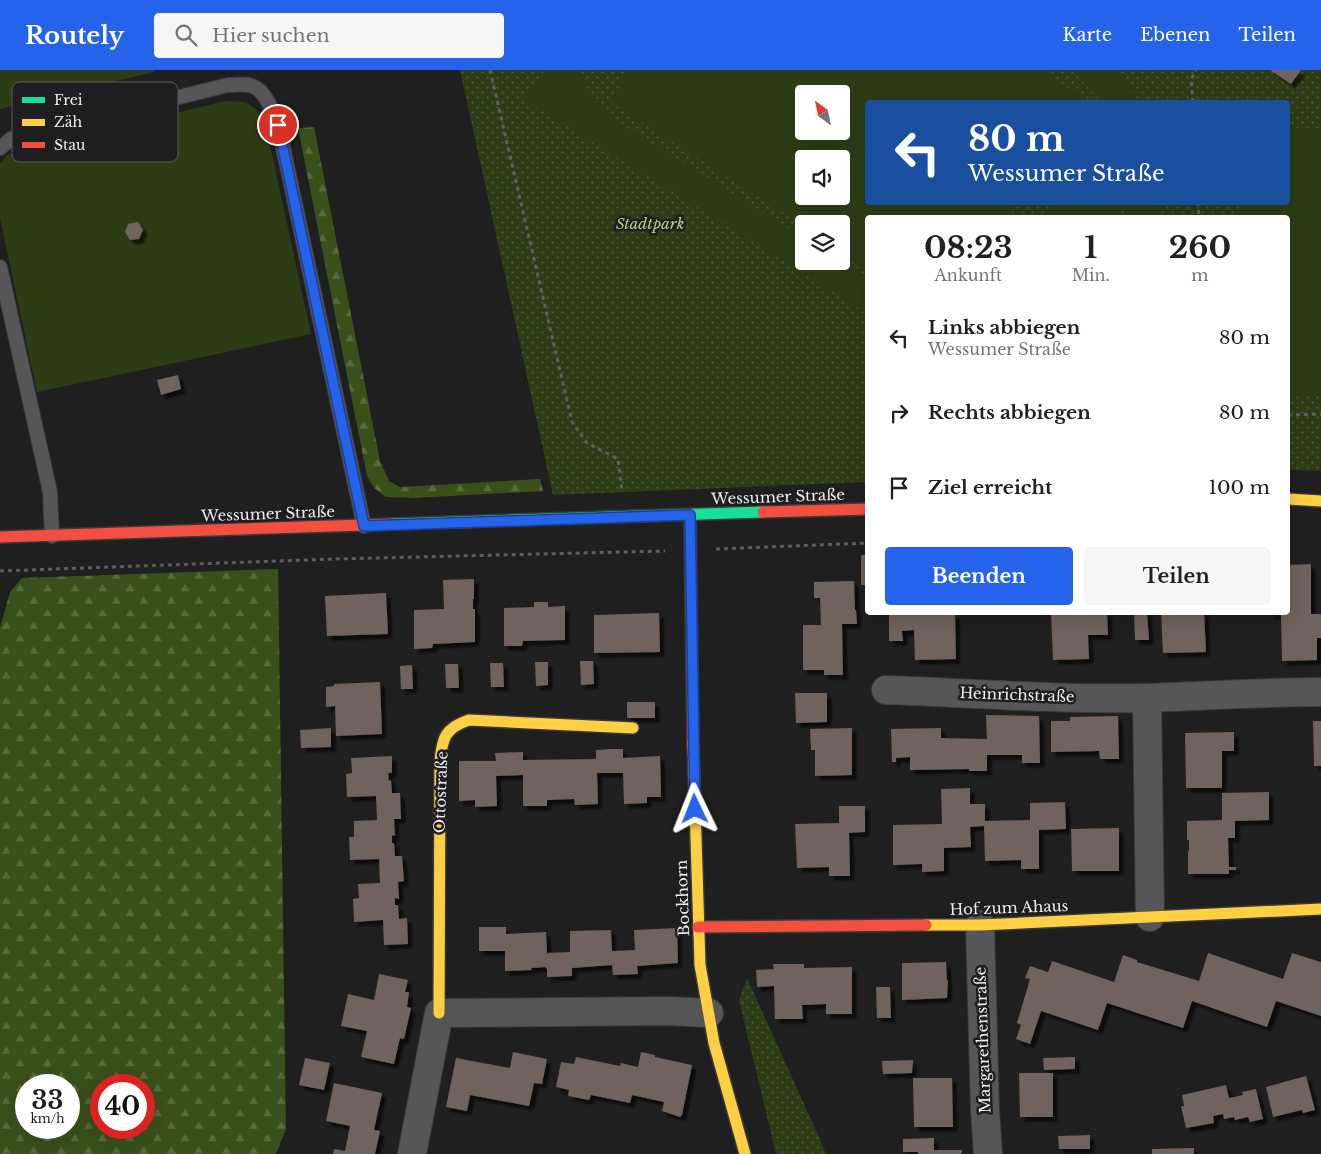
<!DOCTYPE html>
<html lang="de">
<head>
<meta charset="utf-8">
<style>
  :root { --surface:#fff; --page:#f6f6f6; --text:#202124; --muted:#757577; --accent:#2563eb }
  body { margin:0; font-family:"Libre Baskerville",serif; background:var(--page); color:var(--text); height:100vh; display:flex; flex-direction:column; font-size:19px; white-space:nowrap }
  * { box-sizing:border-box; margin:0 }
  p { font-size:16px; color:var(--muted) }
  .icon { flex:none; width:28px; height:28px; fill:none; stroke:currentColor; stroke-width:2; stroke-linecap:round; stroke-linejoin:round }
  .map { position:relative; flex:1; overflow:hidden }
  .panel { position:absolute; left:865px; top:145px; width:425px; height:400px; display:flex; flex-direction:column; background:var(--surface); border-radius:5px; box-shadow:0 5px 20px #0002 }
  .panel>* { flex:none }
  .banner { position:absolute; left:865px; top:30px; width:425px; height:105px; border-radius:5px; box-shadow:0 5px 20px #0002; background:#1a4fa0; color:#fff; overflow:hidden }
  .needle { width:32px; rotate:327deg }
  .tools { position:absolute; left:795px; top:15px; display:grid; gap:10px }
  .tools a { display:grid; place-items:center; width:55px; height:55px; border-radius:5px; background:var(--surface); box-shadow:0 5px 20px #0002; font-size:25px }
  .speed { position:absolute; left:15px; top:1004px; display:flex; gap:10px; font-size:25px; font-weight:700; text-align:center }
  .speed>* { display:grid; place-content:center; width:65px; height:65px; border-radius:50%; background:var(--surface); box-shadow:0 5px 20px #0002; line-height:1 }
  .speed small { font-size:12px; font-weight:400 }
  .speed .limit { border:8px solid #d22; background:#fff; color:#111 }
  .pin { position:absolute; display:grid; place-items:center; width:42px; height:42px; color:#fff; margin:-21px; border:2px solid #fff; border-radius:50%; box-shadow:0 1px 5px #0007 }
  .me { position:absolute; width:55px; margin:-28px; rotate:358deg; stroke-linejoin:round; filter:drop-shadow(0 0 4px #0008) }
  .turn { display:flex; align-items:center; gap:18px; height:105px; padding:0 20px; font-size:22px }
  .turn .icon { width:65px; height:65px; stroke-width:2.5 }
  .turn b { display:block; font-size:35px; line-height:42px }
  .eta { display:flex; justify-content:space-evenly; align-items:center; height:85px; text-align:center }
  .eta b { font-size:30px; font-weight:800; line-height:35px }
  .action { display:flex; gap:10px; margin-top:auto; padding:10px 20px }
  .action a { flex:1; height:58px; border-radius:5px; background:var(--accent); color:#fff; font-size:20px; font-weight:800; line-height:58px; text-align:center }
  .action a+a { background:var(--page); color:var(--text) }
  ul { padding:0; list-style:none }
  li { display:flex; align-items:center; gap:15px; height:75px; padding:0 20px }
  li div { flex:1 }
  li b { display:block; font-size:19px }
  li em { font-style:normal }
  header { display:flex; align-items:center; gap:30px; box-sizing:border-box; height:70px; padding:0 25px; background:var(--accent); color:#fff }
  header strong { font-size:24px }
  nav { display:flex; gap:28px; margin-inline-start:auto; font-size:18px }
  .search { width:350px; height:45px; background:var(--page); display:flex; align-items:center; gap:12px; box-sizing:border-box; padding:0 18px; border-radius:5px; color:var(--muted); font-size:19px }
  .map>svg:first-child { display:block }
  .forest { fill:url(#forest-firs); fill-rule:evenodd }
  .park { fill:url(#park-dots); fill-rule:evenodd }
  .pitch { fill:#2c3d16; fill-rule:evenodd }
  .building { fill:#6f625b; filter:url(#shadow) }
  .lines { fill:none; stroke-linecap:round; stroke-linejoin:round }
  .lane-casing { stroke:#3a3a3b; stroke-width:16 }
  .street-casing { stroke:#3a3a3b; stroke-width:30 }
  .fast-casing { stroke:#3a3a3b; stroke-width:14 }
  .slow-casing { stroke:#3a3a3b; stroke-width:14 }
  .jam-casing { stroke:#3a3a3b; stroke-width:14 }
  .path { stroke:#5d5d5f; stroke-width:3; stroke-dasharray:4 4; stroke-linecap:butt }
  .lane { stroke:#565658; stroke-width:14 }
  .street { stroke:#565658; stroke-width:28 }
  .fast { stroke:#16e098; stroke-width:11 }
  .slow { stroke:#ffcf43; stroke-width:11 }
  .jam { stroke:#f24e42; stroke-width:11 }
  .route-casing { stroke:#184099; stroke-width:12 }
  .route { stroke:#2563eb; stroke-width:9 }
  .labels { text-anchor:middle; stroke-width:5; stroke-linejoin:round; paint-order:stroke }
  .park-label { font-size:15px; font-style:italic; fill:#aed77f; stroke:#1e1e21 }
  .street-label { font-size:15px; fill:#eeeef0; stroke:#1e1e21 }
  .key { fill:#1e1e21; stroke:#5c5c5f; stroke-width:1 }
  .key-label { font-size:14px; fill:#eeeef0 }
</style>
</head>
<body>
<header>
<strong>Routely</strong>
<div class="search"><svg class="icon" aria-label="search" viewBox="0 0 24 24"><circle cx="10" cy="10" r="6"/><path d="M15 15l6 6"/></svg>Hier suchen</div>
<nav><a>Karte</a><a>Ebenen</a><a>Teilen</a></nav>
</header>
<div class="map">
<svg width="1321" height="1084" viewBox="0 0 1321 1084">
  <defs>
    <pattern id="forest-firs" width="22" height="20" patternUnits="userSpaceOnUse" patternTransform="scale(1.25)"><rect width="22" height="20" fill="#39501a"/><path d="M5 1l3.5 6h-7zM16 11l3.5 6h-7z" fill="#566a3c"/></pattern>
    <pattern id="park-dots" width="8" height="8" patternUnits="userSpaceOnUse" patternTransform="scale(1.25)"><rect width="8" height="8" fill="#2c3d16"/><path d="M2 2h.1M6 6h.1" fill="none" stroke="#4b5938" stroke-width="1.8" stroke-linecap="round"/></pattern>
    <filter id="shadow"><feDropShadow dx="4.5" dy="4.5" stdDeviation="1" flood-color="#0009"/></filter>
  </defs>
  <rect width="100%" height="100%" fill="#1f1f20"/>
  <path class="forest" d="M314,57L380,391L389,411L400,417L540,409L543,421L414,428L386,427L374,418L367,406L298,58Z
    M278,499L286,1059L276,1084H0V558L10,522L22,508ZM26,1015H69V1058H26ZM101,1015H144V1058H101Z"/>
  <path class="park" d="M460,0H1321V401L1288,400V148H868L867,412L553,425ZM804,24H841V61H804ZM868,32H1288V132H868ZM804,89H841V126H804ZM804,154H841V191H804Z
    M747,908L818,1065L826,1084H776L739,930Z"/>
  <path class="pitch" d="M0,0H155L154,2L0,39Z
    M545,0H578C586,20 601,36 616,51L804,168V191H840L867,208V243L525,30Z
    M630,0H1040L1080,26L1076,32H868V132L1011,133L1002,147L868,148L867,197L841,180V154H804V156L610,32ZM804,24H841V61H804ZM804,89H841V126H804Z
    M1071,0H1115L1131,19L1138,32H1102Z
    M226,31C249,32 252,32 265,52L311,264L37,322L0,148V94L7,85L18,81Z
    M1321,58V324L1288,325V148L1240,147V133L1288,132V59Z
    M1054,132H1122V133L1118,147H1044Z
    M1127,133H1158L1157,147H1125Z"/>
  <path class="building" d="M1270,0H1301L1291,14Z
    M138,152L143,160L139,169L130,170L125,162L128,154Z
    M178,305L181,319L161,325L157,310Z
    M861,485H868V515H861Z
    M1311,494V544H1321V568H1317V590L1282,591L1281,545H1270V542H1288V495Z
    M474,509V529H473V539H475V572L433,574L432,578L414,579V540L444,539L443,510Z
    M854,511L855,540H856L857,554H842L843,605H824V600H803V555H821L820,528H814V512Z
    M386,523L388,564L327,566L325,526Z
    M534,532H548V537L565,536V570L523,571L522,576H504V538L534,537Z
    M903,542L955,544L956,589L915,590L914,560L902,561L903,571H889V545H903Z
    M1051,542H1107L1108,565H1088L1089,589L1053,590Z
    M1134,542H1147L1149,570H1135Z
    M1161,542H1204L1206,582L1163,583Z
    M659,543L660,582L594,583V545Z
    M580,591H593L594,614L581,615Z
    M535,592H548V615L536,616Z
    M490,593H503L504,617H491Z
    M445,594H458L459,618H446Z
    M412,595L413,619H401L400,596Z
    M380,612L382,664L336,666L335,636L326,637V617L334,616V614Z
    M795,623H827V652L796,653Z
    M627,632H655V648H627Z
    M986,645L1039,646L1040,693H1022V685H987V701H969V699L910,700V687L896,688V692H892L891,659L941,658V668L987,669Z
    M1118,646L1119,689H1100L1099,681L1051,682V651H1070V647Z
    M1313,651H1321V696H1314Z
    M331,658V677L301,678L300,660Z
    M852,658V705L815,706V680H811L810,659Z
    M1234,662V681H1222V718H1186L1185,663Z
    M610,679H623V688L660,686L661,727H647V733L624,734L623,703H597L598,734L575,735L574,729L547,730V736H523V705L496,706L497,736L475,737V730L459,731V691H496L495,683L523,682V690L596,689V680Z
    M392,686V703H388L389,711L391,710L392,723H400L401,749H394L395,766L392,765V773H394L395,786H402L404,811L398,812L399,829L395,828V835H398L399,849L407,848L408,874L384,875L383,850L354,852L353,829L359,828L358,814L380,813L379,789L350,790L349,767H354V751L377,750L376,726L347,727L346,704L352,703L351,688Z
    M970,718V734H985V751L1030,750V733L1065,732L1066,759L1039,760V799H1021V790L985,791L984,756L970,757L971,777L944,778V801L922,802V794L893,795V755L942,754L941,719Z
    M1269,722V750L1235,751V768H1228L1229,797H1236V800H1229V804H1188V781H1189V770H1187V751L1222,750V723Z
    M839,736H865V762L849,763L850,806H829V797L797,798L795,754L839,753Z
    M1119,758V801H1072L1071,759Z
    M479,857H506V864L546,862L547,883L570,882V861L611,860L612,881L635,880L634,860L677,858L678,893L637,896L638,904L613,905L612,895L572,898V906L547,907V899L545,897L531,898L532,900L505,901V881H479Z
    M1208,883L1283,909L1292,883L1321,892V946L1276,931L1267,957L1192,931L1183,958L1107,933L1098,960L1041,941L1030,974L1016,969L1021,955L1017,953L1030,909L1025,908L1030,896L1048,902L1052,891L1114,912L1123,885L1137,890V892L1199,911Z
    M946,892L947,910H948L947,928L902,930V893Z
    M773,894H804V898L852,897V944H826V934L802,935L803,949H775L774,916L757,917L756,900L774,899Z
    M379,904L408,910L405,922H409L407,937L411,938L404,969L400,968L394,994L361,987L367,961L341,956L348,924L374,930Z
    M876,917H890L891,948H877Z
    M513,982L547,989L542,1014L534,1013L529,1036L470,1025L467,1041L446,1037L456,988L510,998Z
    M641,982L655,985V987L692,995L682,1045L680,1047L662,1041L664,1032L632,1025L630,1033L591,1025L589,1030L568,1026L569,1020L556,1017L561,992L574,994L576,987L620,996L621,993L638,997Z
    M1075,987V999L1044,1000L1043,988Z
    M305,988L330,993L324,1020L299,1015Z
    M913,990L912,1003L883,1004L882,991Z
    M1019,1003H1053V1047H1020Z
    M1306,1006L1315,1040L1303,1043L1302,1040L1273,1047L1266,1017Z
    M913,1008H952L953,1057H914Z
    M334,1013L382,1023L374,1060L380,1061L375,1084H333L334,1079L345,1081L350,1056L326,1051Z
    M1226,1015L1229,1028L1243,1025L1242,1022L1256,1019L1263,1049L1250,1052L1248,1047L1235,1050L1234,1047L1224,1049L1223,1044L1213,1046L1214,1053L1186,1058L1181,1036H1184L1182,1025Z
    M1090,1065V1079H1059L1058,1066Z
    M934,1068V1080H962V1082L961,1084H918V1082H903V1069Z
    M1194,1078V1084H1152V1079Z"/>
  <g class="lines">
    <g class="lane-casing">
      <path id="lane" d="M0,78L11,69L32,63L228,15C235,15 243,14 249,15C269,19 276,52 281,68L364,456
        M0,197L50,422L52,466"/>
    </g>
    <g class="street-casing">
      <path id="street" d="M886,620C973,623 1060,630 1147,628C1205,626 1263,622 1321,622
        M1147,628L1150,847
        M980,855L985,1040L988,1084
        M412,1084L439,943L668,941L709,943"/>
    </g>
    <g class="fast-casing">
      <path id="fast" d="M394,454L763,442"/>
    </g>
    <g class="slow-casing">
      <path id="slow" d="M1288,429L1321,431
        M693,672L700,895L714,973L745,1084
        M926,855H980L1321,839
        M439,943L440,692C442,668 445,658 469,650L633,658"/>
    </g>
    <g class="jam-casing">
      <path id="jam" d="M763,442L868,439
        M690,445L693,672
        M0,467L394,454
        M698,857L926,855"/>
    </g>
    <path class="path" d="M490,0L572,352L587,373L618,389L622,421
      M1193,32L1191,10L1196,0
      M1198,132L1199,148
      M1288,345L1321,344
      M716,479L868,473
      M0,501L334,489L665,481"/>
    <use href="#lane" class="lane"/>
    <use href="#street" class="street"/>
    <use href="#fast" class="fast"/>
    <use href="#slow" class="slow"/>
    <use href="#jam" class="jam"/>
  </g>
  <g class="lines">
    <g class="route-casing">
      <path id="route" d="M278,55L364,456L690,445L695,739"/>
    </g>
    <use href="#route" class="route"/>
  </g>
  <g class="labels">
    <g class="park-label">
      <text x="650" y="159">Stadtpark</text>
    </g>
    <g class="street-label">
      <text transform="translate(778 427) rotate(-2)" y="5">Wessumer Straße</text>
      <text transform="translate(268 444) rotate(-2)" y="5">Wessumer Straße</text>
      <text transform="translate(1017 625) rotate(2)" y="5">Heinrichstraße</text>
      <text transform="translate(441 722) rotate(-88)" y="5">Ottostraße</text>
      <text transform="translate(683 828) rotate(-92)" y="5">Bockhorn</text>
      <text transform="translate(1009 838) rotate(-2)" y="5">Hof zum Ahaus</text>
      <text transform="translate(983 970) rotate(-92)" y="5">Margarethenstraße</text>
    </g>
  </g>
  <rect x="12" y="12" width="166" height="80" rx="8" class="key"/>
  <rect x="22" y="27" width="23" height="6" fill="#16e098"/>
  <rect x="22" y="49" width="23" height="7" fill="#ffcf43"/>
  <rect x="22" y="72" width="23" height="6" fill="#f24e42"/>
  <g class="key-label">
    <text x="54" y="35">Frei</text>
    <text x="54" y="57">Zäh</text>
    <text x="54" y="80">Stau</text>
  </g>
</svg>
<div class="tools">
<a><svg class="needle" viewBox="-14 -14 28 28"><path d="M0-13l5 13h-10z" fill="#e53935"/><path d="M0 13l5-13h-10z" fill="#757577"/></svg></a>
<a><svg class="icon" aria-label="sound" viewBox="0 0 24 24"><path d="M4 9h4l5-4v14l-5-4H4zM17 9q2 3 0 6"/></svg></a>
<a><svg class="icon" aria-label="layers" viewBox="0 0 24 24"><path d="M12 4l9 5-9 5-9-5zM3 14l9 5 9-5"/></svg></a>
</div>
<div class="speed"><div>33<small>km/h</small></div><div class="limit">40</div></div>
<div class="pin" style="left:278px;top:55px;background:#d93025"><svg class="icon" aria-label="arrive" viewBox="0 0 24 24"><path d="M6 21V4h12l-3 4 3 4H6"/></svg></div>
<svg class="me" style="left:695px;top:739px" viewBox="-20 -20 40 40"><path d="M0-17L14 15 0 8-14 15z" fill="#2563eb" stroke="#fff" stroke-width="4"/></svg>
<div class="banner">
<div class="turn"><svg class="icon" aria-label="left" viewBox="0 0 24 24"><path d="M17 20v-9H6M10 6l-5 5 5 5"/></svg><div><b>80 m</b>Wessumer Straße</div></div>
</div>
<section class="panel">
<div class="eta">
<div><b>08:23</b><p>Ankunft</p></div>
<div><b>1</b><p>Min.</p></div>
<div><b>260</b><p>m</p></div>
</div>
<ul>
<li><svg class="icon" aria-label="left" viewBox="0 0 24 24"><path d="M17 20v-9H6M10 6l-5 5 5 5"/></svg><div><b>Links abbiegen</b><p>Wessumer Straße</p></div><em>80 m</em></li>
<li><svg class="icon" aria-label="right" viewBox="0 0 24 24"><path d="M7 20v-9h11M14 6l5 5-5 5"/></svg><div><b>Rechts abbiegen</b></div><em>80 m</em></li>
<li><svg class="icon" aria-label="arrive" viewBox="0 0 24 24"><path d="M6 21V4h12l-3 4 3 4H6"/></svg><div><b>Ziel erreicht</b></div><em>100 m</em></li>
</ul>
<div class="action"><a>Beenden</a><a>Teilen</a></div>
</section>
</div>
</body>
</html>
